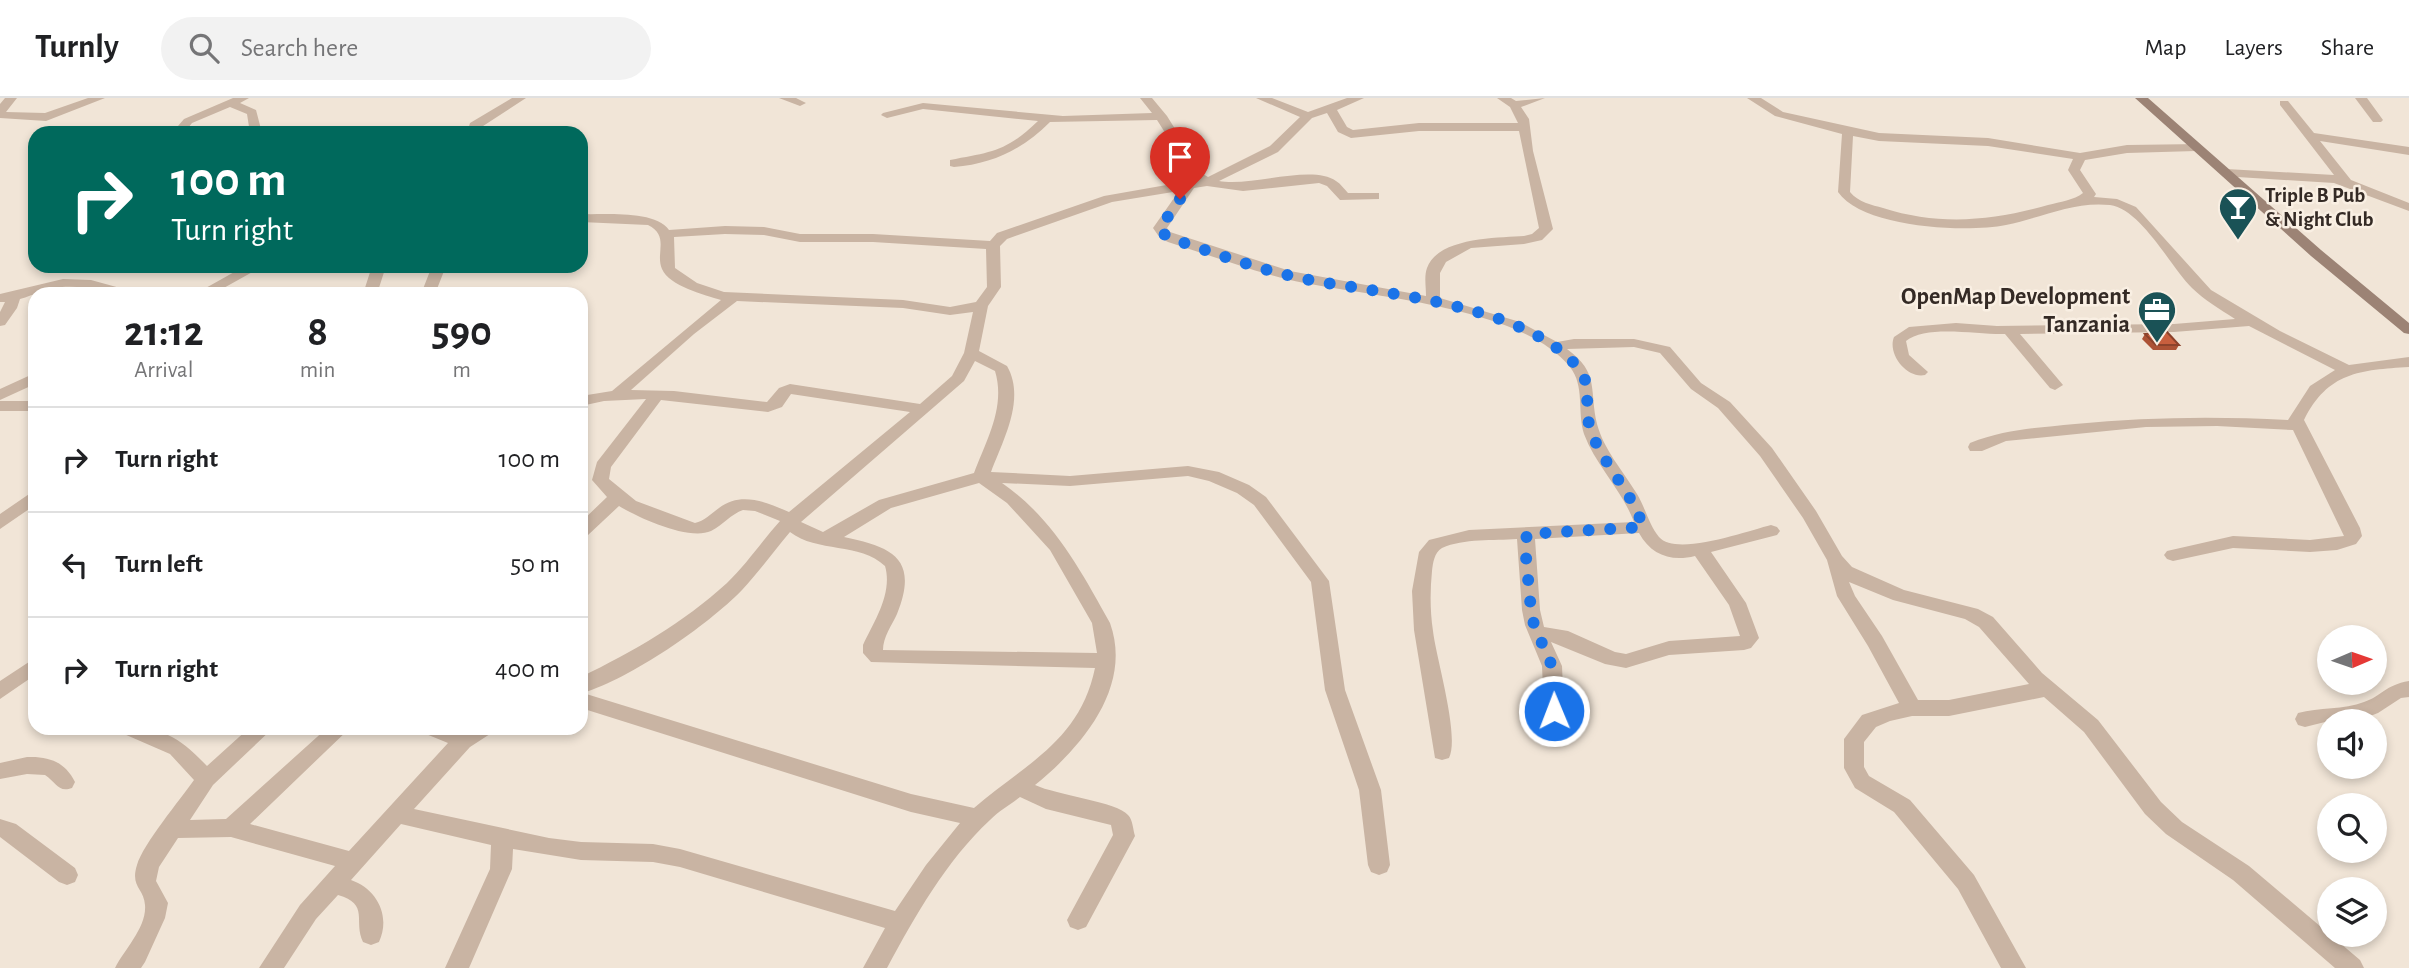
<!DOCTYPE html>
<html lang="en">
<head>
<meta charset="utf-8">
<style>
  :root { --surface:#fff; --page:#f2f2f2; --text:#202124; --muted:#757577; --line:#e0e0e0 }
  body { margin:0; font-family:"Alegreya Sans",sans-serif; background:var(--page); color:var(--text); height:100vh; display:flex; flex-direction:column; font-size:26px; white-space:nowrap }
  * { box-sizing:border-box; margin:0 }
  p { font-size:23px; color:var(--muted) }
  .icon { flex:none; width:38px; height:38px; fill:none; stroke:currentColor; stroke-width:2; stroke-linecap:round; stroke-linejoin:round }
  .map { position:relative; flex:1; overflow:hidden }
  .details { position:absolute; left:28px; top:189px; width:560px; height:448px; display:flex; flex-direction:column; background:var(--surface); border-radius:21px; box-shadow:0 4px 10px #0003 }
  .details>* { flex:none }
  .top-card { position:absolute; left:28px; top:28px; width:560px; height:147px; border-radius:21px; box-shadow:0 4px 10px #0003; background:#00695c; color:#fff; overflow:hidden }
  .needle { width:46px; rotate:88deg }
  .tools { position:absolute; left:2317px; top:527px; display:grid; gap:14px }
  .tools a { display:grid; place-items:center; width:70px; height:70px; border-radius:50%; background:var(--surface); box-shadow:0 4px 10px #0003; font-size:35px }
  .pin { position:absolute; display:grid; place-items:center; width:60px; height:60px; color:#fff; margin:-72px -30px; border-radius:50% 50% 50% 0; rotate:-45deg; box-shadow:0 0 7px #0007 }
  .pin .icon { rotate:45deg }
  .me { position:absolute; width:77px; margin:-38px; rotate:359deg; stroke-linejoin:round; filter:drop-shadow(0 0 5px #0008) }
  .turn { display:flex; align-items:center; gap:24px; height:147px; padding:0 28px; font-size:32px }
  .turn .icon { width:91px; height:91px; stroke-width:2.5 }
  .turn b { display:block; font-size:49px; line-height:60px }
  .eta { display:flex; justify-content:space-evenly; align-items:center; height:119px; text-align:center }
  .eta b { font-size:42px; font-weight:600; line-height:49px }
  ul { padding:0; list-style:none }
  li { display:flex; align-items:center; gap:21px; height:105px; padding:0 28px; border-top:2px solid var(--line) }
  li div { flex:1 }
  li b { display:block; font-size:26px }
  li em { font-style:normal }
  header { display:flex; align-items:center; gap:42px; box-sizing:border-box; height:98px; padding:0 35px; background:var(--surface); border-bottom:2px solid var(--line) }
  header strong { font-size:33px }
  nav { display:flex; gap:38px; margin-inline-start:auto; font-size:24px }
  .search { width:490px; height:63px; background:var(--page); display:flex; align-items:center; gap:18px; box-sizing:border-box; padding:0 24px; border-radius:38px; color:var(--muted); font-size:26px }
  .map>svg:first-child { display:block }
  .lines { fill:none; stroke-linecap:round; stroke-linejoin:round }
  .street { fill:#c9b4a3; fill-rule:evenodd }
  .secondary { fill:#9c8375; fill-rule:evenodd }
  .wall { fill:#ac5235 }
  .building { fill:#c85f3e; stroke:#8c422b; stroke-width:2 }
  .route { stroke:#1a73e8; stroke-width:12; stroke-dasharray:0 21.6 }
  .labels { text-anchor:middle; stroke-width:5; stroke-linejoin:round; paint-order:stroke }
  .far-poi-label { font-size:21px; font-weight:bold; fill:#342a25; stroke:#f9efe3; text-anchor:start }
  .poi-label { font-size:24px; font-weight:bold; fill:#342a25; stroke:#f9efe3; text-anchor:end }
</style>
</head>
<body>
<header>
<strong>Turnly</strong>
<div class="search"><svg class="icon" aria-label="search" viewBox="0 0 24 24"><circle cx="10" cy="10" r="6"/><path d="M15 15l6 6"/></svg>Search here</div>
<nav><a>Map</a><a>Layers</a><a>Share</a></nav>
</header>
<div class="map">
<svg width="2409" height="870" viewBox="0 0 2409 870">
  <rect width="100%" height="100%" fill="#f1e5d7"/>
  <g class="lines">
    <path class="street" d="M5,0H17L6,14L45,15L88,0H105L46,23L0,20V6Z
      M233,0H249L240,5L256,12L262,35H250L247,16L230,9L192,25L184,35H172L184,21Z
      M512,0H526L480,30L479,35H467L470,25Z
      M779,0H796L806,5L800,8Z
      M1140,0H1152L1167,18L1203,76L1208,79L1270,48L1300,19L1256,0H1272L1308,14L1347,0H1364L1337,12L1347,29L1353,32L1419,25H1518L1510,9L1497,0H1511L1516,3L1545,0L1521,9L1529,21L1533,53L1553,131L1542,142L1524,146L1471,150L1446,164L1440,175V200L1520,224L1557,244L1574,241H1634L1670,249L1701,285L1730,304L1772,350L1816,413L1842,458L1852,469L1904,492L1978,511L1993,519L2042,575L2098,622L2161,704L2182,724L2249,768L2360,862L2364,870H2335L2233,782L2166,736L2145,716L2084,634L2044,599L1949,618H1912L1890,623L1876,629L1864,644V669L1869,678L1910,702L1974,777L2026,870H2001L1958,791L1894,714L1855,690L1844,670V641L1862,617L1899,605L1868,548L1837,498L1827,462L1803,420L1760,358L1718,310L1691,291L1660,255L1634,249L1567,251C1600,275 1589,292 1597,326C1604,352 1623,373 1637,396C1645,409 1649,427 1659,439C1676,459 1747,433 1771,427L1777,429L1780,433L1777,437L1711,454L1746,505L1759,540L1751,550L1744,552L1669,557L1626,570L1605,566L1551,544L1562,568L1564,613L1561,619L1554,621L1547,619L1544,613L1542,568L1525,527L1522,512L1517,441C1494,443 1464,440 1442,450C1434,455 1433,465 1432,473C1430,493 1430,513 1433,533C1436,560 1460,638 1449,660L1442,662L1435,660L1414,532L1412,493L1419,454L1429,442L1469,432L1634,424C1622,392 1596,368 1584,336C1577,314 1585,288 1570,269C1520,207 1366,199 1290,182C1249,172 1209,157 1168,144L1160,140L1153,130L1179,93L1112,104L1007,141L1000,148L1001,189L988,208L979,253L1007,268C1026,301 1003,342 991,374L1070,378L1188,368L1219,374L1249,387L1266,399L1329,483L1345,592L1381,692L1390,767L1387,774L1379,777L1371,774L1368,767L1359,692L1325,592L1311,484L1254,407L1237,395L1209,383L1188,378L1070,388L1002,385C1053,420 1081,473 1110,525C1133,589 1082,649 1035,687C1056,697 1118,704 1128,717C1133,722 1133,732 1135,738L1086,829L1078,832L1070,829L1067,822L1113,737L1111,727L1046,711L1020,699C1010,707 999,713 990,722C946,763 915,818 887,870H863L885,830L680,769L653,764L581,762L513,751L512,771L469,870H445L490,771L491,747L401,726L351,782C377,791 391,818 379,844L371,847L363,844C353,823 370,806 338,797L316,821L284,870H259L300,807L335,768L231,739L178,740L159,769L156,783L168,805L165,820L145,864L141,870H115C124,852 147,829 145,807C144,790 130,789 137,767C143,746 180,702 194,682L170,656L124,636L121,630C164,630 177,637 207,668L249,630H273L213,687L190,722L226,721L327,630H350L250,726L349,753L448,645L426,636L423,630H453L462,634L467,630H493L490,636L470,649L414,711L549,740L581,744L653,746L680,751L895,813L926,767L960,725L911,714L581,610V579C634,553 683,525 727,485C746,467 762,443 780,423L755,413L743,412C731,416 723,427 711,433C689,443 639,420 619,408L587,438L581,440V424L607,399L592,382L597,364L646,301L604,303L581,308V298L612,293L721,202C705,197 669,188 662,171C655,155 670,138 648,127L581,124V116C605,117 655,112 669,132L725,128L764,129L800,136H873L990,143L997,135L1104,98L1195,82L1157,22L1050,24C1023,51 993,66 954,69L950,68V62C991,54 1006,54 1038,23L923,11L887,20L881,17L883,15L923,5L1063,18L1152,15ZM1327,15L1338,34L1351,40L1419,33H1519L1539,130L1532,136L1524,138C1498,140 1438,139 1427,170C1424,178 1426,189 1426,198L1290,173L1170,134L1167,130L1194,90L1207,88L1243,93L1319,85L1327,88L1340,102L1379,101V95H1348C1344,91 1341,86 1336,83C1312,66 1251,89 1219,83L1278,54L1312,20ZM725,136L764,137L800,144H873L986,151L987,189L976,204L950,209L903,202L724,194L697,185L675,170L674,139ZM737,203L903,210L950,217L973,214L964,255L952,278L920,306L790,286L779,290L767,304L674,293L631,292L694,236ZM975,263L995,273C1006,309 986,343 974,375L879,402L823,434L801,424L964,283ZM791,296L910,314L789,414C766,404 741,393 719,410C711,416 704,423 695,425L636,403L609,381L611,369L661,302L768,314L782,309ZM979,385L1007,405L1050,452L1092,525L1097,555L883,552C883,539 892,527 897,516C919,461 893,449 844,439L891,410ZM790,434C817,455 860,444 885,468C893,495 874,524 863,547V555L871,564L1095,570C1080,643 1025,666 974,710L911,696L583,595C631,580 707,528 742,492C759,474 774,453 790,434ZM1639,435C1651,457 1671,464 1695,458L1729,507L1740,538L1669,543L1626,556L1615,554L1568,533L1544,529L1540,512L1535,441ZM1849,484L1893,502L1965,521L1979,529L2029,586L1949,602H1918L1882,538L1855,498Z
      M1747,0H1761L1783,14L1879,35L1988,40L2080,55L2127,47L2200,46V52L2196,53L2127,55L2085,62L2080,72L2096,96L2094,99L2117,101L2136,109L2211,192L2280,233L2349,267L2409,259V269C2360,272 2328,274 2304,322L2360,430L2362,438L2356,446L2337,452L2310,454L2233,450L2173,463L2167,461L2164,457L2167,453L2233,438L2310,442L2344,438L2293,332L2217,328L2146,329L2006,343L1982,353H1970L1968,349L1970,345C2007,331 2036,330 2075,326C2146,319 2216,318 2288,322L2310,288L2335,272L2249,228L2174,234L2020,236L2063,287L2055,292L2050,290L2005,236C1979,237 1926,226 1906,243L1909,257L1928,274L1925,277C1907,281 1887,256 1894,239L1909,229L1956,225L1997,228L2174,226L2235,221C2220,211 2204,202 2192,190C2170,168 2141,111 2110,107C2073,103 2041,120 2006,127C1965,135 1863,130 1838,94L1842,36L1775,18ZM1853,38L1879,43L1988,48L2073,61L2068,72L2083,95C2074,102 2060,104 2048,107C1993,123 1939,128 1883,110C1872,107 1858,104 1850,94Z
      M2355,0H2367L2383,22L2381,24H2373Z
      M2280,3H2288L2314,35L2409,49V57L2320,43L2351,82L2409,105V113L2334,85L2222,78V72L2226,71L2334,77L2280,7Z
      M245,168H263L213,196H195Z
      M372,168H386L377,196H363Z
      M432,168H446L435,196H421Z
      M63,181L91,182L131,193L133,196C109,196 86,187 62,189C47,190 34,197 20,201L17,210L5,227L0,228V214L5,204H0V196Z
      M35,275V286L0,302V291Z
      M0,303H35V313H0Z
      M35,392V407L0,431V416Z
      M35,560V577L0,601V583Z
      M2409,583V599L2401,600L2378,615L2365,620L2329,623L2305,629L2298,627L2295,621L2298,615C2319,609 2344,612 2364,604C2382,598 2385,587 2409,583Z
      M27,659C49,658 65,664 75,684L72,690C58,695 56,684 45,677L27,676L0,681V665Z
      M0,721L16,726L75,770L78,777L75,784L67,787L59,784L0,739Z"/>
    <path class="secondary" d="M2135,0H2148L2321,152L2409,225V236L2404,235L2311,158Z"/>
  </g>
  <path class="wall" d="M2145,236L2179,247L2176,252H2153L2142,241Z"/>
  <path class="building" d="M2167,234L2179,247H2156L2145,236Z"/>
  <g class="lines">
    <path class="route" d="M1180,101L1160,130L1165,137L1173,141C1217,156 1260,172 1305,181C1382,196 1513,205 1571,262C1596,286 1583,299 1589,326C1598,362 1632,392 1643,429L1527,436L1525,448L1531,512L1534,527L1552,568L1554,613"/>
  </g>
  <defs>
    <g id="bar-pin" transform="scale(2.0125)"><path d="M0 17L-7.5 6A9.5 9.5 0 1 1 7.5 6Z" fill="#1a5256" stroke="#f9efe3"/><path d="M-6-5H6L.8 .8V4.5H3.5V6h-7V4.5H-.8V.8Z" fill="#fff"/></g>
    <g id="office-pin" transform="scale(2.0125)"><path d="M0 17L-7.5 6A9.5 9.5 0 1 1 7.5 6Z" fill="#1a5256" stroke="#f9efe3"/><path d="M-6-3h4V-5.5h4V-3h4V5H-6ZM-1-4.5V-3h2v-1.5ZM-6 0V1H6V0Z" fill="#fff"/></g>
  </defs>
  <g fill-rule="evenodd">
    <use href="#bar-pin" x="2238" y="109"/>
    <use href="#office-pin" x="2157" y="212"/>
  </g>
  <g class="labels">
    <g class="far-poi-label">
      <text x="2265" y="104">Triple B Pub<tspan x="2265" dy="24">&amp; Night Club</tspan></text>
    </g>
    <g class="poi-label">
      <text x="2130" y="206">OpenMap Development<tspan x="2130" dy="28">Tanzania</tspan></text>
    </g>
  </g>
</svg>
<div class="tools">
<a><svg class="needle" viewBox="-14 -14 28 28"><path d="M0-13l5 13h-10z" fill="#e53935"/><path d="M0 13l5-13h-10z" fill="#757577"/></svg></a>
<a><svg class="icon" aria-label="sound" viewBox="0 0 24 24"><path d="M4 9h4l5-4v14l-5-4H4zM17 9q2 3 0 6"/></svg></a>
<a><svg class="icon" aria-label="search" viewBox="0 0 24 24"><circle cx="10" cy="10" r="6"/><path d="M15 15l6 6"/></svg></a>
<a><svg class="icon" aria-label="layers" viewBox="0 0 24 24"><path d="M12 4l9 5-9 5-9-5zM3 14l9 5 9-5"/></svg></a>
</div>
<div class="pin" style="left:1180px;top:101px;background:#d93025"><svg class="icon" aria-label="arrive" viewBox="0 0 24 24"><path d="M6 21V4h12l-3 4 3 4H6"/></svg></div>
<svg class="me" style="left:1554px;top:613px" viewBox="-20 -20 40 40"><circle r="17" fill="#1a73e8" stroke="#fff" stroke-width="3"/><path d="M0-11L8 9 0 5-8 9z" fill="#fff"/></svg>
<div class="top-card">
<div class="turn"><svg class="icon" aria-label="right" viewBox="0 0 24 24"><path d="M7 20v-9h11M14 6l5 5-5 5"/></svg><div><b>100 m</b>Turn right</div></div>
</div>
<section class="details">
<div class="eta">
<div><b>21:12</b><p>Arrival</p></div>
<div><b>8</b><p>min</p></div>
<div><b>590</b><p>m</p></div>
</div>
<ul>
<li><svg class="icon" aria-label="right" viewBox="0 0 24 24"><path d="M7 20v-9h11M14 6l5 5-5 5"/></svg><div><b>Turn right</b></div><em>100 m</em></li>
<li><svg class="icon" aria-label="left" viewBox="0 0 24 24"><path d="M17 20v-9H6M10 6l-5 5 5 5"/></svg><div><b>Turn left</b></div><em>50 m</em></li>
<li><svg class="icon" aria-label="right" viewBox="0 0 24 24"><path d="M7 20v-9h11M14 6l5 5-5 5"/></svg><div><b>Turn right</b></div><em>400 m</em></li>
</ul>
</section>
</div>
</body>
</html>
